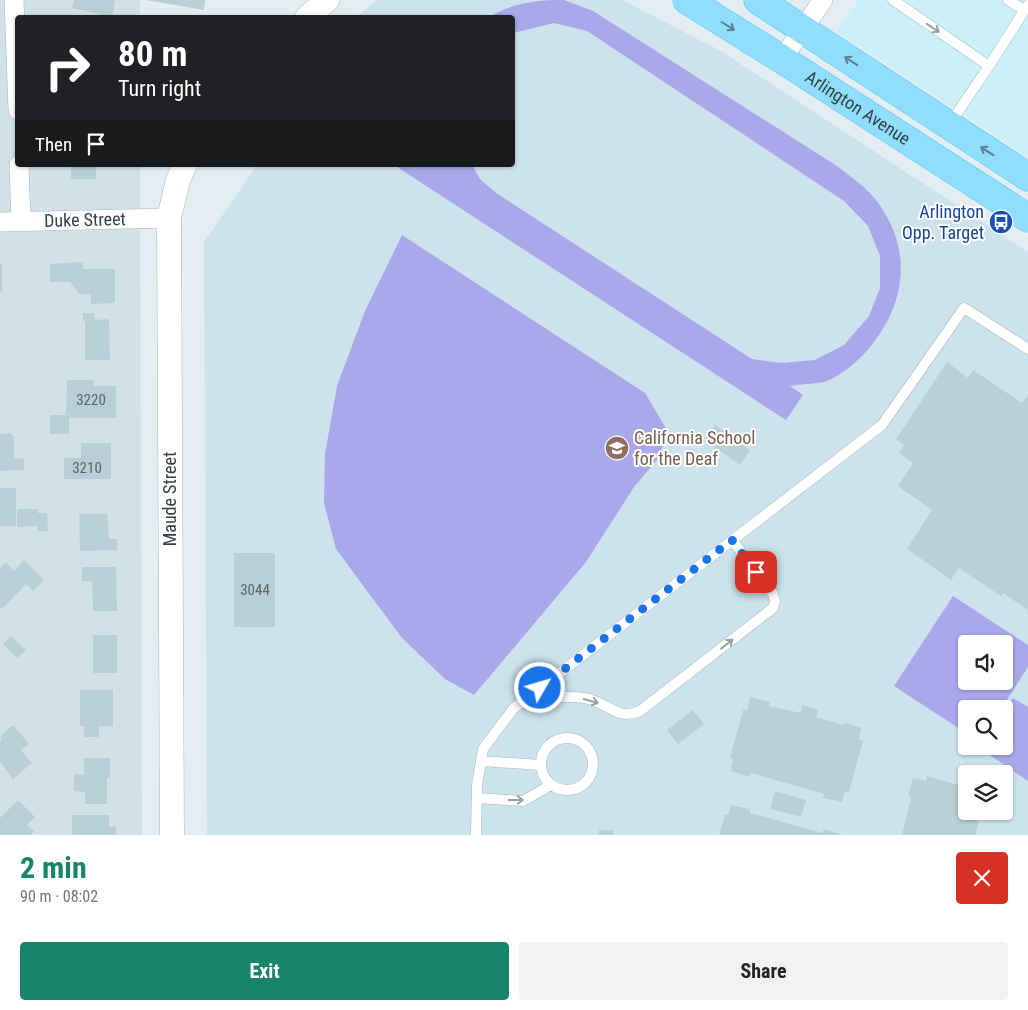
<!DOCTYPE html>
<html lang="en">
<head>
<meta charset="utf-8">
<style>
  :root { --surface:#fff; --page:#f2f2f2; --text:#202124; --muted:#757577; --accent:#188569 }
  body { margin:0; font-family:"Roboto Condensed",sans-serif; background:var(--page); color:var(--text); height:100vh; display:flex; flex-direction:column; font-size:19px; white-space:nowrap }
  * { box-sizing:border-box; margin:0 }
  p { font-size:16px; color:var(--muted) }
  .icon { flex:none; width:28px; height:28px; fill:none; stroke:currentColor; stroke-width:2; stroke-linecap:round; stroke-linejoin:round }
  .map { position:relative; height:835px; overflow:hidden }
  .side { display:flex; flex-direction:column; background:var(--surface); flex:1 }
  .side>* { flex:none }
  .guide { position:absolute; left:15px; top:15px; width:500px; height:152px; border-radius:5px; box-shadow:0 1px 4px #0004; background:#202124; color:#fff; overflow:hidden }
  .tools { position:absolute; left:958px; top:635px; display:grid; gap:10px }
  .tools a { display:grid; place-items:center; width:55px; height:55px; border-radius:5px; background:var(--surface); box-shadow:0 1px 4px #0004; font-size:25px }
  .pin { position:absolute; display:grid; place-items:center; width:42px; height:42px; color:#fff; margin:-21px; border-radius:10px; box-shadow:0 2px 8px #0006 }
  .me { position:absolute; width:55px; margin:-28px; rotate:52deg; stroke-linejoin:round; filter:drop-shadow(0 0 4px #0008) }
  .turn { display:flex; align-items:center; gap:18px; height:105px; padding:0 20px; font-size:22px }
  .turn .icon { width:65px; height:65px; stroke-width:2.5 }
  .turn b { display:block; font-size:35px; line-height:42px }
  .then { display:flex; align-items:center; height:48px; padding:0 20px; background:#0003; gap:10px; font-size:19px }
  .round { display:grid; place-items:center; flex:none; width:52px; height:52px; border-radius:5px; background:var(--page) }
  .headline { display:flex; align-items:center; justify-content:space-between; height:85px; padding:0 20px }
  h1 { font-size:30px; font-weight:700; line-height:38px; color:var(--accent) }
  .action { display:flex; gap:10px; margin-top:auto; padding:10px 20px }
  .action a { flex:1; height:58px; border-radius:5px; background:var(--accent); color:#fff; font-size:20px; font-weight:700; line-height:58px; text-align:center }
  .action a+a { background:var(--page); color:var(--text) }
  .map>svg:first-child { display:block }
  .residential { fill:#d1e1e7 }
  .commercial { fill:#ccf0f7 }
  .education { fill:#cce3ed; fill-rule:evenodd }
  .green { fill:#aaa8ea; fill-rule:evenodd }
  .building { fill:#b8d0d5 }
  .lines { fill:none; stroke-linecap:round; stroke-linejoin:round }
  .service-casing { stroke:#a5b8bf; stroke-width:11 }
  .minor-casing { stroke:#a5b8bf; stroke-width:20 }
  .tertiary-casing { stroke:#a5b8bf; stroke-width:25 }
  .primary-casing { stroke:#59c3eb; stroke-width:29 }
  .service { stroke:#fff; stroke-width:10 }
  .minor { stroke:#fff; stroke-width:19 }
  .tertiary { stroke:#fff; stroke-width:24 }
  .primary { stroke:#90deff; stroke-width:28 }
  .oneway { stroke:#58808f }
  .oneway2 { stroke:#99a0a2 }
  .route { stroke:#1a73e8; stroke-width:9; stroke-dasharray:0 16.2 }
  .labels { text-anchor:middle; stroke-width:4; stroke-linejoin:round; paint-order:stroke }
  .number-label { font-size:15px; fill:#546669 }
  .street-label { font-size:18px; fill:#334245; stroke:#fff }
  .transit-label { font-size:18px; fill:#164399; stroke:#fff; text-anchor:end }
  .education-label { font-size:18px; fill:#785e54; stroke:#fff; text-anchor:start }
</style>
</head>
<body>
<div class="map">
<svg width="1028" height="835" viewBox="0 0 1028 835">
  <rect width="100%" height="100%" fill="#e3eef3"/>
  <path class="residential" d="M0,0H140V17L18,18V165H140L142,835H0Z"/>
  <path class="commercial" d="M858,0H1028V157L837,32Z"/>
  <path class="education" d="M377,0H622L721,51L1028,252V835H207L204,242L257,165H512V18L356,17ZM966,644H1004V681H966ZM966,709H1004V746H966ZM966,774H1004V811H966Z"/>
  <path class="green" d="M564,0L593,11L837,166C851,177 869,189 879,204C915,255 904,310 864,354C854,364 838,378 824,382C813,384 801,384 790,386L803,395L786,420L394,165H472L480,179L496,193L752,359L781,363L815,360L844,345L869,316L880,288V256L868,226L844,201L587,31L554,23L513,33L512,18L489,17C513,3 536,0 564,0Z
    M402,235L645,393L669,433L656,461L634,487L586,562L474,695L445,679L402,638L336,549L324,503L325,454L337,386L365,311Z
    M953,596L1028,645V667L1001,709H966V733L894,686ZM966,644H1004V681H966Z
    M1013,698L1028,707V781L981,749L983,746H1004V713Z"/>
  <path class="building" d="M74,0H115L112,17L72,8Z
    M146,0H205L204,10Z
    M66,165H96V179H71V167H65Z
    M83,262V269H115V303L91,304V294H79L70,282H50V264Z
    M0,264H2V292H0Z
    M83,313H94L95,320L109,319L110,360H85V321H83Z
    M947,362L968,378L973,370L1022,403L1028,395V610L1003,593L1001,596L959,568L951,580L907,549L932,510L898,486L913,463L899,453L904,445L896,439Z
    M67,380H94V386H116V418H69V434H50V415H70L66,414Z
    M715,425L750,450L740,465L705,440Z
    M11,433V435H14V459L24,458V470L0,471V434Z
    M81,443H111V479H64V458H81Z
    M0,488H16V526H0Z
    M17,509H38V513H47L48,531H37L38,526L17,527Z
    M79,514H107L109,539H117V550L80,551Z
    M234,553H275V627H234Z
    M24,560L44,580L33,591L26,584L2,609L0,607V568L6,562L14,571Z
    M82,567H116L117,611H93L92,581H82Z
    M93,635H117V673H93Z
    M11,636L26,650L17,658L3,644Z
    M80,690H113V726H99V737H84V726H80Z
    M750,697L770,702L769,706L801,713L802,705L818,710L816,717L844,725L845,722L861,728L859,740L863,741L849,792L845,791L842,802L823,798L824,794L751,773L750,777L731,771L733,759L730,758L743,710L747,711Z
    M693,710L704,724L678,744L667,730Z
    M13,725L29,744L21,750L32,763L13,779L0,762V741L2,739L0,736Z
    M84,758H110V778H107V804H85V792L74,791V774L84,775Z
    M927,776L966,787V811H986L984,817H980L975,835H902L911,797L908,796L913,778L926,781Z
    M775,791L806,800L801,817L770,809Z
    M18,800L35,817L27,825L34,831L30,835H0V818Z
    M731,805L750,809V813L823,833L824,829L843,835H719L725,815H728Z
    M72,815H109V827L116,826V835H72Z
    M599,830H613L614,835H599Z"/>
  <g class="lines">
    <g class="service-casing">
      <path id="service" d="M893,0L989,66
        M1008,0L1024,10
        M949,125L989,66L1028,5
        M525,700C544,699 575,694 592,700C611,706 618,720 640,711L773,608L775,601L773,594L732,540
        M541 764a26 26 0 1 1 52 0a26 26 0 1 1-52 0Z
        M481,761L541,765
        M477,798L523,801L551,785
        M476,835L477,785L483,749L513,709L882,425L964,308L1028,349"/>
    </g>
    <g class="minor-casing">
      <g id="minor">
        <path d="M14,0L18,110"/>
        <path d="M782,59L823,0"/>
        <path d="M19,165L21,221"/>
        <path id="s1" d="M0,222L169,218"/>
      </g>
    </g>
    <g class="tertiary-casing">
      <path id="tertiary" d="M307,18L327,0
        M172,835L169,218L178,180L185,165"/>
    </g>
    <g class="primary-casing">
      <g id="primary">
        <path id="s2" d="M687,0L791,65L1028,218"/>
        <path d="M758,0L1028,177"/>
      </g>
    </g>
    <use href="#service" class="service"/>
    <use href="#minor" class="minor"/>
    <use href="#tertiary" class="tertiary"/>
    <use href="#primary" class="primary"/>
  </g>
  <defs><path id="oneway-shaft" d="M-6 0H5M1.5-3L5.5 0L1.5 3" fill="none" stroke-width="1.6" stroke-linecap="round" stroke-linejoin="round" transform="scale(1.25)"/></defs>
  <g class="oneway">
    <use href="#oneway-shaft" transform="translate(728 26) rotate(32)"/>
    <use href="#oneway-shaft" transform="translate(851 61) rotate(-147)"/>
    <use href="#oneway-shaft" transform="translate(987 151) rotate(-147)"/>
  </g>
  <g class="oneway2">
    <use href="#oneway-shaft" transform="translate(933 28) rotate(34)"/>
    <use href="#oneway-shaft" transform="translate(727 644) rotate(-38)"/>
    <use href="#oneway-shaft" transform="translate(591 701) rotate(16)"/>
    <use href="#oneway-shaft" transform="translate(516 800)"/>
  </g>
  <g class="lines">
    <path class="route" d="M540,688L732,540L756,572"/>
  </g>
  <defs>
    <g id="bus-disc" transform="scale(1.25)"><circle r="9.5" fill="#1a4fb4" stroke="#fff"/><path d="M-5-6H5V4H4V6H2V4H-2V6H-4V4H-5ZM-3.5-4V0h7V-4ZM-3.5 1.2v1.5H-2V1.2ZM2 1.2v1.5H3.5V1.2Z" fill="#fff"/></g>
    <g id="school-disc" transform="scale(1.25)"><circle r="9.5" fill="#8d6e63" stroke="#fff"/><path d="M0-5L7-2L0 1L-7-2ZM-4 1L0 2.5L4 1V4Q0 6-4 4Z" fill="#fff"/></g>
  </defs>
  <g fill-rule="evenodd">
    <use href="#bus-disc" x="1001" y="222"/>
    <use href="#school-disc" x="617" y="448"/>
  </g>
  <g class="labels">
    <g class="number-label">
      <text x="91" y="405">3220</text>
      <text x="87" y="473">3210</text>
      <text x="255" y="595">3044</text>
    </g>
    <g class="street-label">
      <text dy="6" stroke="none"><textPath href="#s2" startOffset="202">Arlington Avenue</textPath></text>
      <text dy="6" stroke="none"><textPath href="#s1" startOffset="85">Duke Street</textPath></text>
      <text transform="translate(170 499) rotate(-90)" y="6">Maude Street</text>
    </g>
    <g class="transit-label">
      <text x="984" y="218">Arlington<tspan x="984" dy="21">Opp. Target</tspan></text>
    </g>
    <g class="education-label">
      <text x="634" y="444">California School<tspan x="634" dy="21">for the Deaf</tspan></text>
    </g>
  </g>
</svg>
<div class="tools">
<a><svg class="icon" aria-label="sound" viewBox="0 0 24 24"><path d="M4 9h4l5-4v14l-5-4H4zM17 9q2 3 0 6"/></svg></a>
<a><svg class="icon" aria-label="search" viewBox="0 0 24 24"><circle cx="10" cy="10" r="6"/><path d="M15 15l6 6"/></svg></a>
<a><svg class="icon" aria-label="layers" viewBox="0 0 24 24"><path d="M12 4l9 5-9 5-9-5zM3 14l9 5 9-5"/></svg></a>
</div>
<div class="pin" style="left:756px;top:572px;background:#d93025"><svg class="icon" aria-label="arrive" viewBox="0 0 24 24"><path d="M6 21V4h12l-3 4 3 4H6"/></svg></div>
<svg class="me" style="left:540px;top:688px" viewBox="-20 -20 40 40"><circle r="17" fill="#1a73e8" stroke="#fff" stroke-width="3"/><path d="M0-11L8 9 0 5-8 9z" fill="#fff"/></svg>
<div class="guide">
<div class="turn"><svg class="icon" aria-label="right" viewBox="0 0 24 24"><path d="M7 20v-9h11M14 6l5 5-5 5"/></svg><div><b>80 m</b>Turn right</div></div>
<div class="then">Then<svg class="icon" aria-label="arrive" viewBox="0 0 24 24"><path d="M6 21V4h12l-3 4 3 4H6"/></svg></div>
</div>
</div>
<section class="side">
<div class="headline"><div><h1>2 min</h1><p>90 m · 08:02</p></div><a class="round" style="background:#d93025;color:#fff"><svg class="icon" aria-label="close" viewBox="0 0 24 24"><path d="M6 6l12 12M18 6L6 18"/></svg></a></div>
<div class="action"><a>Exit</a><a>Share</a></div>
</section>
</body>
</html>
